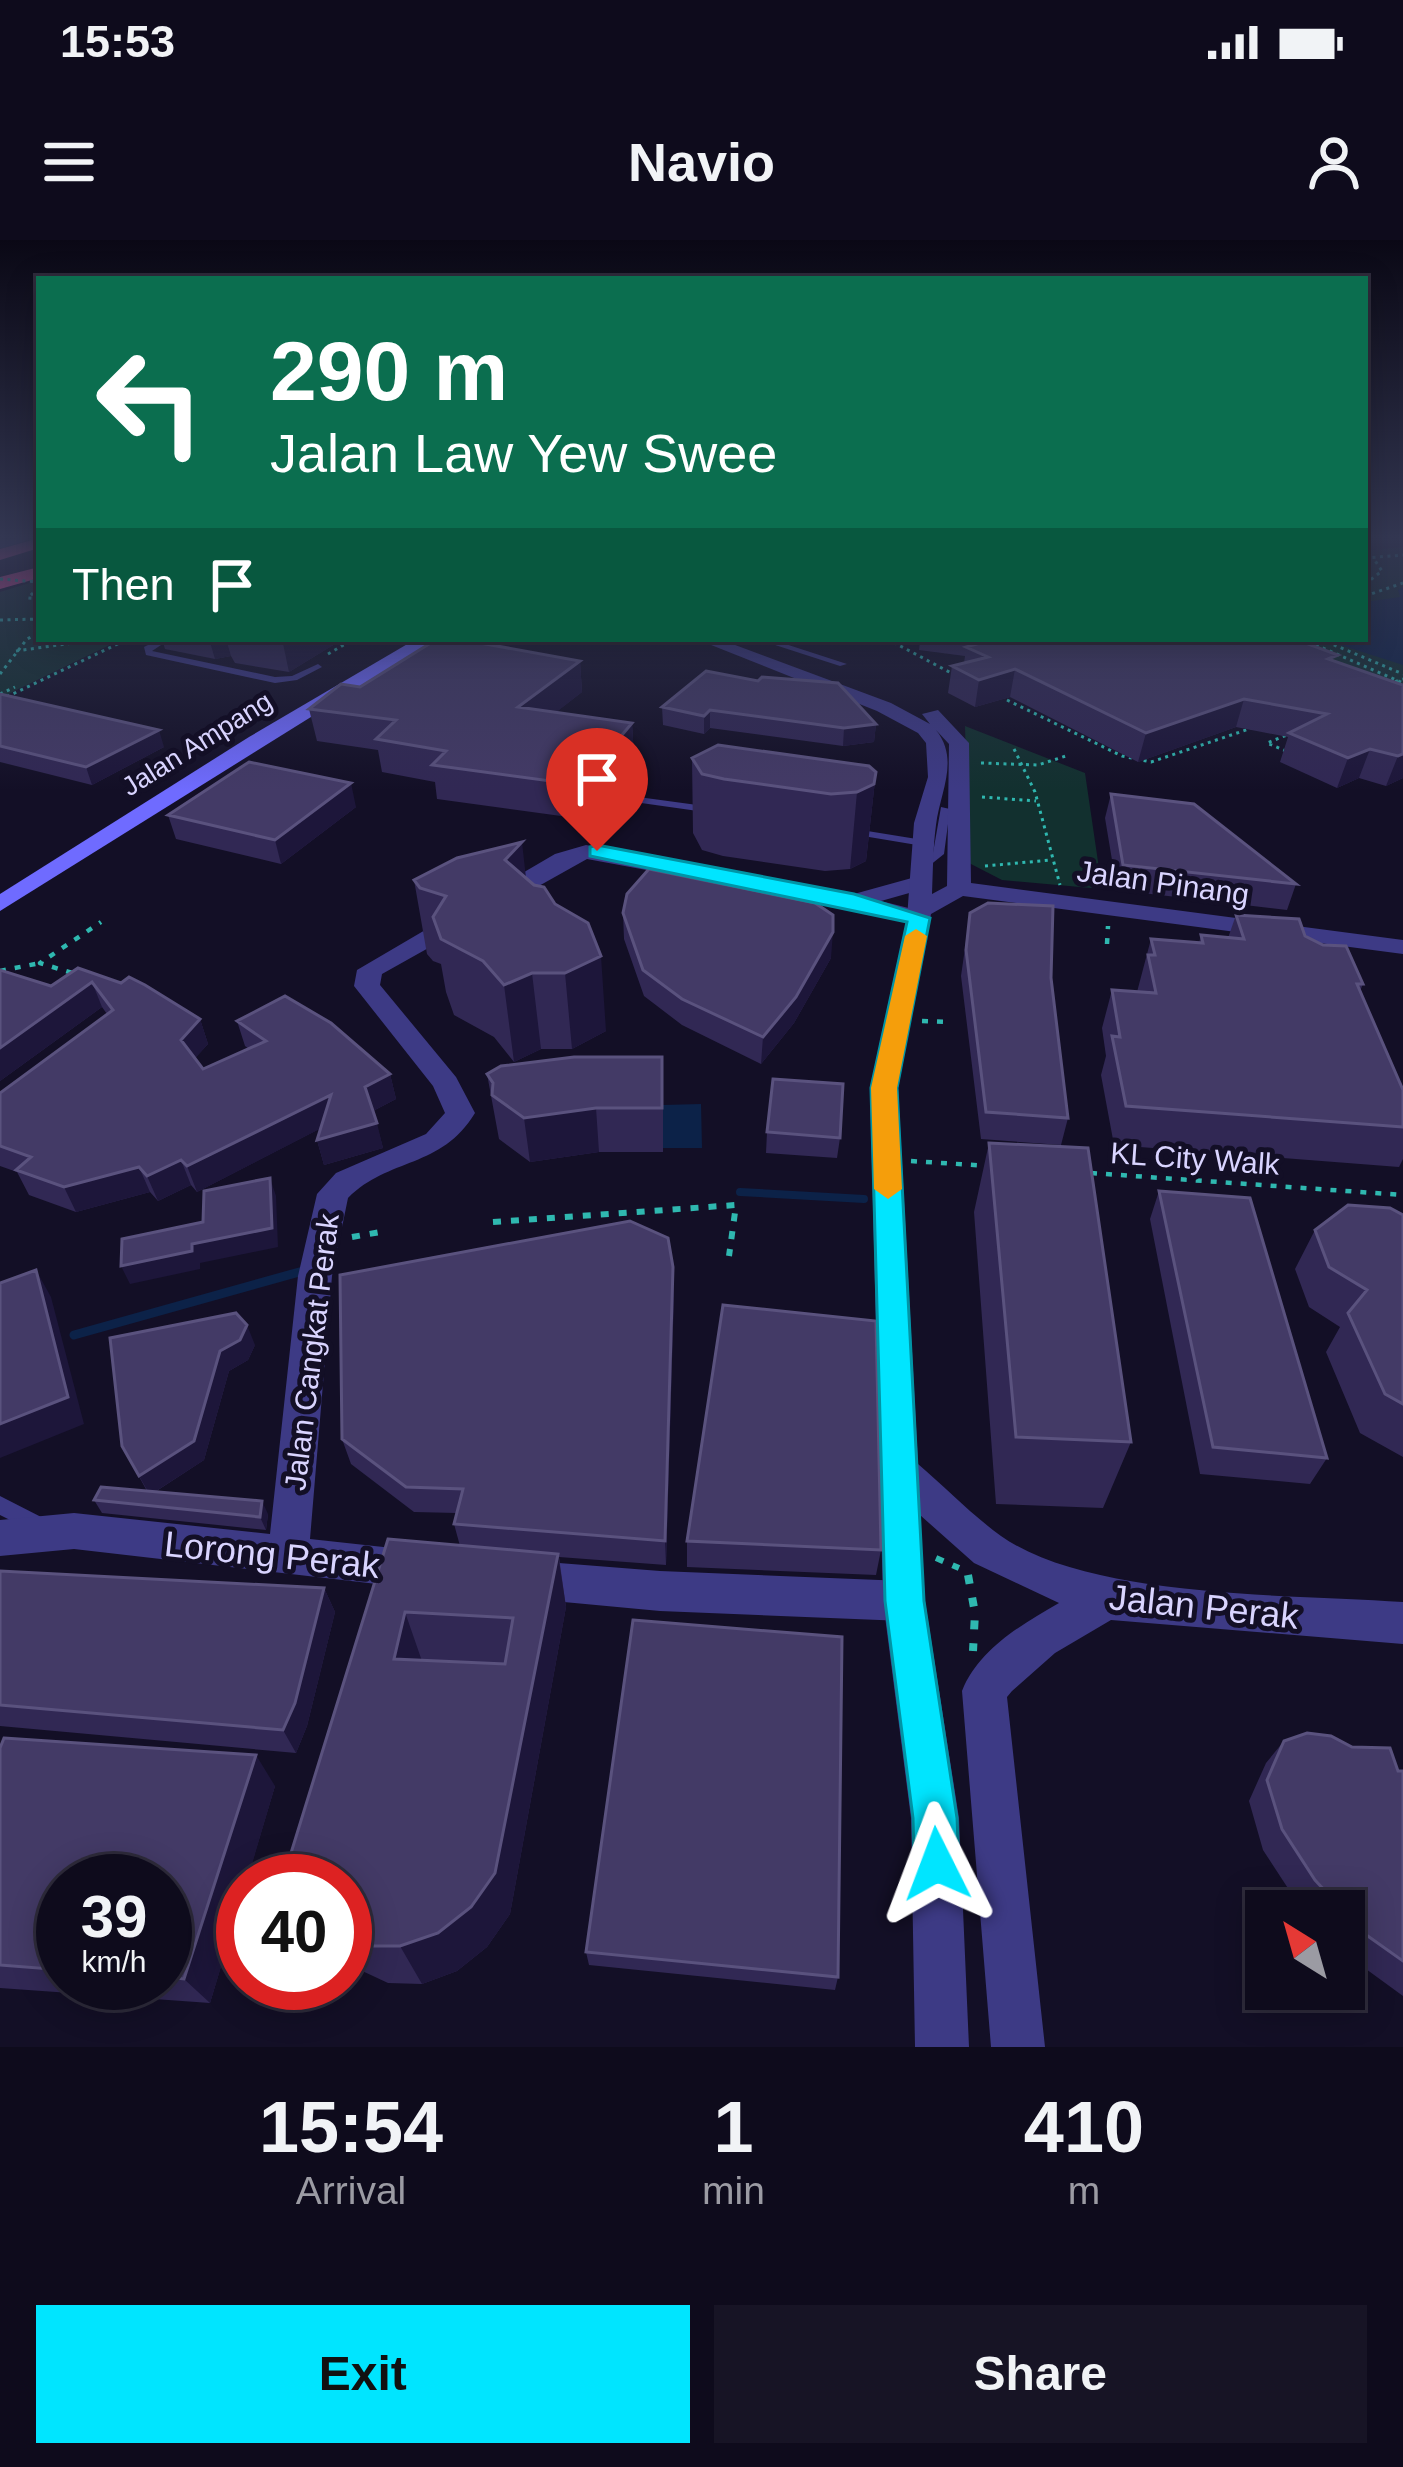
<!DOCTYPE html>
<html lang="en">
<head>
<meta charset="utf-8">
<style>
  :root { --surface:#0e0b1c; --page:#171425; --text:#f1f3f6; --muted:#9b9ba3; --line:#2e2b3b; --accent:#00e5ff }
  body { margin:0; font-family:Arial,sans-serif; background:var(--page); color:var(--text); height:100vh; display:flex; flex-direction:column; font-size:45px; white-space:nowrap }
  * { box-sizing:border-box; margin:0 }
  p { font-size:39px; color:var(--muted) }
  .icon { flex:none; width:66px; height:66px; fill:none; stroke:currentColor; stroke-width:2; stroke-linecap:round; stroke-linejoin:round }
  .map { position:relative; height:1807px; overflow:hidden }
  .details { display:flex; flex-direction:column; background:var(--surface); flex:1 }
  .details>* { flex:none }
  .banner { position:absolute; left:36px; top:36px; width:1332px; height:366px; border-radius:0px; box-shadow:0 6px 30px #0003,0 0 0 3px var(--line); background:#0b6e4f; color:#fff; overflow:hidden }
  .needle { width:78px; rotate:323deg }
  .controls { position:absolute; left:1245px; top:1650px; display:grid; gap:24px }
  .controls a { display:grid; place-items:center; width:120px; height:120px; border-radius:0px; background:var(--surface); box-shadow:0 6px 30px #0003,0 0 0 3px var(--line); font-size:60px }
  .speed { position:absolute; left:36px; top:1614px; display:flex; gap:24px; font-size:60px; font-weight:700; text-align:center }
  .speed>* { display:grid; place-content:center; width:156px; height:156px; border-radius:50%; background:var(--surface); box-shadow:0 6px 30px #0003,0 0 0 3px var(--line); line-height:1 }
  .speed small { font-size:30px; font-weight:400 }
  .speed .limit { border:18px solid #d22; background:#fff; color:#111 }
  .pin { position:absolute; display:grid; place-items:center; width:102px; height:102px; color:#fff; margin:-123px -51px; border-radius:50% 50% 50% 0; rotate:-45deg; box-shadow:0 0 12px #0007 }
  .pin .icon { rotate:45deg }
  .me { position:absolute; width:132px; margin:-66px; rotate:357deg; stroke-linejoin:round; filter:drop-shadow(0 0 9px #0008) }
  .turn { display:flex; align-items:center; gap:42px; height:252px; padding:0 36px; font-size:54px }
  .turn .icon { width:156px; height:156px; stroke-width:2.5 }
  .turn b { display:block; font-size:84px; line-height:102px }
  .then { display:flex; align-items:center; height:114px; padding:0 36px; background:#0003; gap:24px; font-size:45px }
  .eta { display:flex; justify-content:space-evenly; align-items:center; height:204px; text-align:center }
  .eta b { font-size:72px; font-weight:600; line-height:84px }
  .cta { display:flex; gap:24px; margin-top:auto; padding:24px 36px }
  .cta a { flex:1; height:138px; border-radius:0px; background:var(--accent); color:#111; font-size:48px; font-weight:600; line-height:138px; text-align:center }
  .cta a+a { background:var(--page); color:var(--text) }
  .status { display:flex; justify-content:space-between; align-items:center; height:84px; padding:0 60px; background:var(--surface); direction:ltr }
  .status svg { height:33px; fill:currentColor }
  header { display:flex; justify-content:space-between; align-items:center; height:156px; padding:0 36px; background:var(--surface); font-size:54px; font-weight:600 }
  .map>svg:first-child { display:block }
  .green { fill:#12302f }
  .water { fill:#0c2248 }
  .lines { fill:none; stroke-linecap:round; stroke-linejoin:round }
  .stream-far1 { stroke:#0c2248; stroke-width:8 }
  .stream { stroke:#0c2248; stroke-width:9 }
  .path-far3 { stroke:#2fb8b0; stroke-width:3; stroke-dasharray:3 4.5; stroke-linecap:butt }
  .path-far2 { stroke:#2fb8b0; stroke-width:4.5; stroke-dasharray:6 9; stroke-linecap:butt }
  .path-far1 { stroke:#2fb8b0; stroke-width:6; stroke-dasharray:8 10; stroke-linecap:butt }
  .path { stroke:#2fb8b0; stroke-width:8; stroke-dasharray:9 14; stroke-linecap:butt }
  .service { fill:#3d3a85; fill-rule:evenodd }
  .minor { fill:#3d3a85; fill-rule:evenodd }
  .tertiary { fill:#3d3a85; fill-rule:evenodd }
  .secondary { fill:#6f6bff; fill-rule:evenodd }
  .motorway { fill:#ff4fa3; fill-rule:evenodd }
  .path-bridge { stroke:#2fb8b0; stroke-width:3; stroke-dasharray:3 4.5; stroke-linecap:butt }
  .wall { fill:#312854; fill-rule:evenodd }
  .shaded-wall { fill:#1d163a }
  .building { fill:#433a66; stroke:#5a527e; stroke-width:3; fill-rule:evenodd }
  .route { fill:#00e5ff; stroke:#0095a6; stroke-width:3 }
  .slow { fill:#f59e0b }
  .labels { text-anchor:middle; stroke-width:10; stroke-linejoin:round; paint-order:stroke }
  .far-street-label { font-size:27px; fill:#d9d4ff; stroke:#130f26 }
  .street-label { font-size:30px; fill:#d9d4ff; stroke:#130f26 }
  .near-street-label { font-size:36px; fill:#d9d4ff; stroke:#130f26 }
</style>
</head>
<body>
<div class="status"><b>15:53</b><svg viewBox="0 0 49 12"><path d="M0 12V9h3v3zM5 12V6h3v6zM10 12V3h3v9zM15 12V0h3v12zM26 1h20v11H26zM47 4h2v5h-2z"/></svg></div>
<header><svg class="icon" aria-label="menu" viewBox="0 0 24 24"><path d="M4 6h16M4 12h16M4 18h16"/></svg>Navio<svg class="icon" aria-label="person" viewBox="0 0 24 24"><circle cx="12" cy="8" r="4"/><path d="M4 21q1-7 8-7t8 7"/></svg></header>
<div class="map">
<svg width="1403" height="1807" viewBox="0 0 1403 1807">
  <rect width="100%" height="100%" fill="#130f26"/>
  <path class="green" d="M1403,307V476L1228,399H1365V311Z
    M39,340V399H122L0,458V352Z
    M965,486L1085,533L1102,649L1002,640L969,623Z"/>
  <path class="water" d="M1403,347V425L1322,399H1365V362L1400,357L1398,350Z
    M701,864L702,908H663V865Z"/>
  <g class="lines">
    <path class="stream-far1" d="M740,952L864,959"/>
    <path class="stream" d="M74,1095L303,1031"/>
    <path class="path-far3" d="M1365,318L1403,315
      M1365,344L1382,331L1374,319
      M33,353L28,358L39,359
      M1365,356L1403,343
      M0,380L39,379
      M887,399L955,435
      M1302,399L1403,443
      M1320,399L1403,434
      M16,411L94,400
      M328,414L354,399
      M0,434L27,399L39,393
      M1388,444L1403,439
      M0,454L15,447
      M0,460L128,399
      M1007,460L1122,516L1151,522L1252,488
      M1014,509L1035,552L1060,645
      M1286,511L1267,503L1287,495
      M981,523L1038,525L1069,515
      M982,557L1036,561
      M985,626L1051,620"/>
    <path class="path-far2" d="M1107,704L1108,686
      M0,731L40,723
      M72,733L40,723L101,682
      M922,781L949,782
      M911,921L989,926
      M1091,933L1403,955"/>
    <path class="path-far1" d="M493,982L736,965L729,1016
      M352,997L386,991
      M936,1318L959,1328"/>
    <path class="path" d="M968,1335L975,1373L973,1411"/>
    <path class="service" d="M160,399H170L152,411L275,437L292,436L318,424L322,427L297,440L275,443L146,415L144,407Z
      M757,399H770L847,424L840,426Z
      M631,556L712,567L717,570L712,573L627,561L626,559Z
      M941,567L950,569L944,614L924,630H916V626L933,613Z
      M855,589L923,600L929,603L923,606L851,594L850,592Z
      M0,1256L47,1280L50,1286L47,1292L40,1295L0,1275Z"/>
    <path class="minor" d="M27,298L25,301L0,309V300Z
      M586,605L854,654L919,636L927,638V648L881,661L928,673L931,678L919,685L852,668L587,619L382,734L380,745L456,837L475,873C441,929 389,917 348,958L332,1036L310,1299L420,1311L435,1316L441,1330L435,1344L420,1349L74,1309L0,1316V1280L74,1273L270,1294L298,1036L317,954L336,933L426,894L445,873L433,846L354,746L357,730L555,614Z
      M521,1320L660,1331L904,1341L919,1347L925,1361L919,1375L904,1381L660,1371L521,1358L506,1353L500,1339L506,1325Z"/>
    <path class="tertiary" d="M696,399H719L891,463L930,484L922,474L938,470L969,503L971,643L1403,700V714L963,656L931,674L898,848L918,1224C945,1247 972,1275 1001,1296C1091,1359 1291,1354 1403,1362V1404L1111,1380L1055,1413L1012,1451L1007,1457L1045,1807H991L962,1451C979,1409 1021,1385 1059,1363L974,1323L920,1275L925,1361L959,1578L969,1807H915L911,1578L883,1361L870,848L907,678L914,583L928,537L926,503L918,493L877,471ZM936,490L949,504L947,646L932,654C933,631 933,607 936,585C940,552 960,520 936,490Z"/>
    <path class="secondary" d="M416,399H436L0,671V654L249,497Z"/>
    <path class="motorway" d="M39,298V308L0,320V309Z
      M39,327V338L0,349V337Z"/>
    <path class="path-bridge" d="M0,339L39,342"/>
  </g>
  <path class="wall" d="M162,399H343L289,432L235,423L231,416L215,419L165,409Z
    M872,399H1295L1336,421L1403,445V538L1386,546L1359,538L1337,548L1280,522L1288,497L1236,487L1138,522L1010,457L975,467L948,453L952,426L964,423L965,416L919,410L920,402Z
    M580,421L582,452L556,472L632,483L634,516L583,579L437,559L435,542L382,532L378,510L317,501L309,469L360,447Z
    M0,454L164,507L92,545L0,522Z
    M662,467L876,484L874,502L843,506L710,488L704,494L663,485Z
    M692,518L876,532L866,621L850,629L825,631L723,616L702,610L693,593Z
    M1111,554L1296,644L1287,670L1117,650L1105,578Z
    M356,567L281,624L176,599L168,575Z
    M526,638L606,791L572,809H541L514,822L494,797L454,775L446,752L441,724L433,721L427,714L414,640Z
    M623,673L831,718L794,783L761,824L682,785L644,756L624,699Z
    M970,673L1068,878L1061,905L981,899L961,736Z
    M1236,675L1305,696L1363,744L1360,751L1403,850V919L1399,927L1114,905L1101,835L1106,816L1102,788L1112,750L1137,752L1151,699L1199,703L1201,695L1228,698Z
    M78,728L200,779L208,804L195,818L203,829L249,809L245,806L237,781L390,834L396,859L373,871L383,908L324,925L317,900L321,888L197,952L191,945L158,961L150,952L76,972L29,955L17,932L0,926V853L107,774L102,767L0,841V730L51,746Z
    M487,834L663,860V912H599L530,922L499,899Z
    M767,892L840,898L837,918L766,913Z
    M989,903L1131,1202L1103,1268L996,1264L974,972Z
    M1159,951L1327,1218L1310,1244L1200,1234L1150,979Z
    M1403,975V1217L1360,1193L1326,1112L1340,1087L1309,1067L1295,1029L1315,990Z
    M674,1053L666,1325L559,1317L566,1367L510,1674L487,1707L457,1731L422,1744L388,1743L358,1729L345,1714V1641L388,1299L460,1306L454,1284L457,1273L414,1272L351,1224L342,1199Z
    M255,1105L248,1120L229,1131L204,1220L155,1252L268,1274L266,1290L102,1273L94,1260L147,1251L122,1206Z
    M687,1301L881,1310L876,1335L687,1327Z
    M0,1331L324,1348L335,1372L307,1486L296,1513L0,1486Z
    M1284,1501L1403,1531V1756L1344,1713V1671H1305L1295,1659L1263,1610L1249,1561L1266,1523Z
    M0,1508L275,1546L210,1763L0,1748ZM63,1641H165V1743H63Z
    M586,1712L838,1737L835,1750L589,1725Z"/>
  <path class="shaded-wall" d="M209,399H226L231,416L215,419Z
    M282,399H343L289,432Z
    M580,421L582,452L521,500L518,467Z
    M1015,429L1010,457L975,467L979,440Z
    M1244,459L1236,487L1138,522L1146,493Z
    M710,470V488L704,494V476Z
    M632,483L634,516L583,579L580,545Z
    M876,484L874,502L843,506L844,488Z
    M159,490L164,507L92,545L86,527Z
    M1370,509L1359,538L1337,548L1348,518Z
    M1403,514V538L1386,546L1398,516Z
    M876,532L866,621L850,629L857,552Z
    M351,543L356,567L281,624L275,600Z
    M522,602L530,674L505,620Z
    M833,692L831,718L794,783L761,824L763,797Z
    M601,716L606,791L572,809L565,733Z
    M532,733L541,809L514,822L504,745Z
    M92,742L102,767L0,841V808Z
    M200,779L208,804L190,824L181,800Z
    M390,834L396,859L371,872L365,847Z
    M331,855L337,880L197,952L187,926Z
    M596,868L599,912L530,922L524,878Z
    M377,883L383,908L324,925L317,900Z
    M181,920L191,945L158,961L147,936Z
    M139,927L150,952L76,972L64,947Z
    M270,938L276,956L278,1007L200,1023V1029L130,1044L121,1026L192,1004Z
    M673,1027L674,1053L666,1325L665,1301Z
    M36,1030L51,1057L84,1184L0,1218V1184Z
    M247,1085L255,1105L248,1120L229,1131L204,1220L150,1255L139,1236L220,1111Z
    M262,1261L268,1274L266,1290L260,1277Z
    M558,1314L566,1367L510,1674L487,1707L457,1731L422,1744L400,1706Z
    M324,1348L335,1372L307,1486L296,1513L283,1490Z
    M405,1372L423,1424L394,1419Z
    M256,1515L275,1546L247,1641H243V1654L210,1763L184,1739Z"/>
  <path class="building" d="M437,399H458L580,421L518,467L632,483L580,545L432,525L446,511L376,499L396,480L309,469L341,444L360,447Z
    M994,399H1295L1338,415L1328,419L1403,445V514L1398,516L1370,509L1348,518L1289,493L1327,474L1244,459L1146,493L1015,429L979,440L952,426L988,417L966,407Z
    M706,431L758,441L762,437L838,443L876,484L844,488L710,470L704,476L662,467Z
    M0,454L159,490L86,527L0,506Z
    M718,505L869,526L876,532L874,544L857,552L831,554L724,539L702,534L692,518Z
    M249,522L351,543L275,600L168,575Z
    M1111,554L1194,564L1296,644L1123,625Z
    M522,602L505,620L534,645L544,647L555,664L588,683L601,716L565,733H532L504,745L483,721L441,699L433,677L446,656L420,648L414,640L457,618Z
    M649,629L815,663L833,675V692L796,757L763,797L682,759L643,730L623,673L627,654Z
    M988,663L1053,666L1051,738L1068,878L986,872L966,710L970,673Z
    M1236,675L1299,679L1305,696L1323,705L1346,706L1363,744H1357L1403,850V887L1126,866L1112,796L1120,797L1112,750L1156,753L1148,715H1155L1151,699L1203,703L1201,695L1244,699Z
    M78,728L121,743L129,737L145,745L200,779L181,800L203,829L266,801L237,781L285,756L331,783L390,834L365,847L377,883L317,900L331,855L187,926L181,920L147,936L139,927L64,947L16,930L31,917L0,906V853L113,770L92,742L0,808V730L51,746Z
    M574,817H662V868H596L524,878L492,855L493,843L487,834L501,826Z
    M773,839L843,844L840,898L767,892Z
    M989,903L1088,908L1131,1202L1016,1197Z
    M270,938L272,988L192,1004V1011L121,1026L122,999L203,982L204,951Z
    M1159,951L1250,958L1327,1218L1213,1207Z
    M1348,965L1390,968L1403,975V1164L1385,1154L1348,1073L1367,1050L1329,1027L1315,990Z
    M630,981L668,998L673,1027L665,1301L454,1284L463,1249L406,1247L342,1199L340,1035Z
    M36,1030L68,1157L0,1184V1043Z
    M723,1065L876,1081L881,1310L687,1301Z
    M236,1073L247,1085L240,1100L220,1111L194,1201L139,1236L122,1206L110,1098Z
    M101,1247L262,1261L260,1277L94,1260Z
    M388,1299L558,1314L495,1633L471,1667L438,1693L400,1706H363L345,1697V1641H300L291,1613ZM405,1372L513,1378L505,1424L394,1419Z
    M0,1331L324,1348L295,1463L283,1490L0,1465Z
    M633,1380L842,1397L838,1737L586,1712Z
    M1307,1493L1331,1496L1352,1507L1390,1508L1398,1531H1403V1721L1365,1694L1315,1640L1282,1589L1267,1540L1284,1501Z
    M4,1498L256,1515L184,1739L165,1737V1641H63V1730L0,1725V1508Z"/>
  <linearGradient id="sky" x2="0" y2="1"><stop stop-color="#0a0815"/><stop offset="0.54" stop-color="#333752"/><stop offset="1" stop-color="#333752" stop-opacity="0"/></linearGradient>
  <rect width="1403" height="551" fill="url(#sky)"/>
  <path class="route" d="M597,605L854,654L930,678L897,848L924,1361L957,1578L959,1624L952,1639L937,1646L921,1639L914,1624L913,1578L885,1361L871,848L907,682L590,616V607Z"/>
  <path class="slow" d="M916,689L927,696L897,848L902,949L888,959L874,949L871,848L905,696Z"/>
  <g class="labels">
    <g class="far-street-label">
      <text transform="translate(197 504) rotate(-32)" y="9">Jalan Ampang</text>
    </g>
    <g class="street-label">
      <text transform="translate(1163 643) rotate(8)" y="10">Jalan Pinang</text>
      <text transform="translate(1195 919) rotate(4)" y="10">KL City Walk</text>
      <text transform="translate(312 1112) rotate(-83)" y="10">Jalan Cangkat Perak</text>
    </g>
    <g class="near-street-label">
      <text transform="translate(272 1314) rotate(6)" y="13">Lorong Perak</text>
      <text transform="translate(1204 1366) rotate(6)" y="13">Jalan Perak</text>
    </g>
  </g>
</svg>
<div class="controls">
<a><svg class="needle" viewBox="-14 -14 28 28"><path d="M0-13l5 13h-10z" fill="#e53935"/><path d="M0 13l5-13h-10z" fill="#9b9ba3"/></svg></a>
</div>
<div class="speed"><div>39<small>km/h</small></div><div class="limit">40</div></div>
<div class="pin" style="left:597px;top:611px;background:#d93025"><svg class="icon" aria-label="arrive" viewBox="0 0 24 24"><path d="M6 21V4h12l-3 4 3 4H6"/></svg></div>
<svg class="me" style="left:937px;top:1624px" viewBox="-20 -20 40 40"><path d="M0-17L14 15 0 8-14 15z" fill="#00e5ff" stroke="#fff" stroke-width="4"/></svg>
<div class="banner">
<div class="turn"><svg class="icon" aria-label="left" viewBox="0 0 24 24"><path d="M17 20v-9H6M10 6l-5 5 5 5"/></svg><div><b>290 m</b>Jalan Law Yew Swee</div></div>
<div class="then">Then<svg class="icon" aria-label="arrive" viewBox="0 0 24 24"><path d="M6 21V4h12l-3 4 3 4H6"/></svg></div>
</div>
</div>
<section class="details">
<div class="eta">
<div><b>15:54</b><p>Arrival</p></div>
<div><b>1</b><p>min</p></div>
<div><b>410</b><p>m</p></div>
</div>
<div class="cta"><a>Exit</a><a>Share</a></div>
</section>
</body>
</html>
